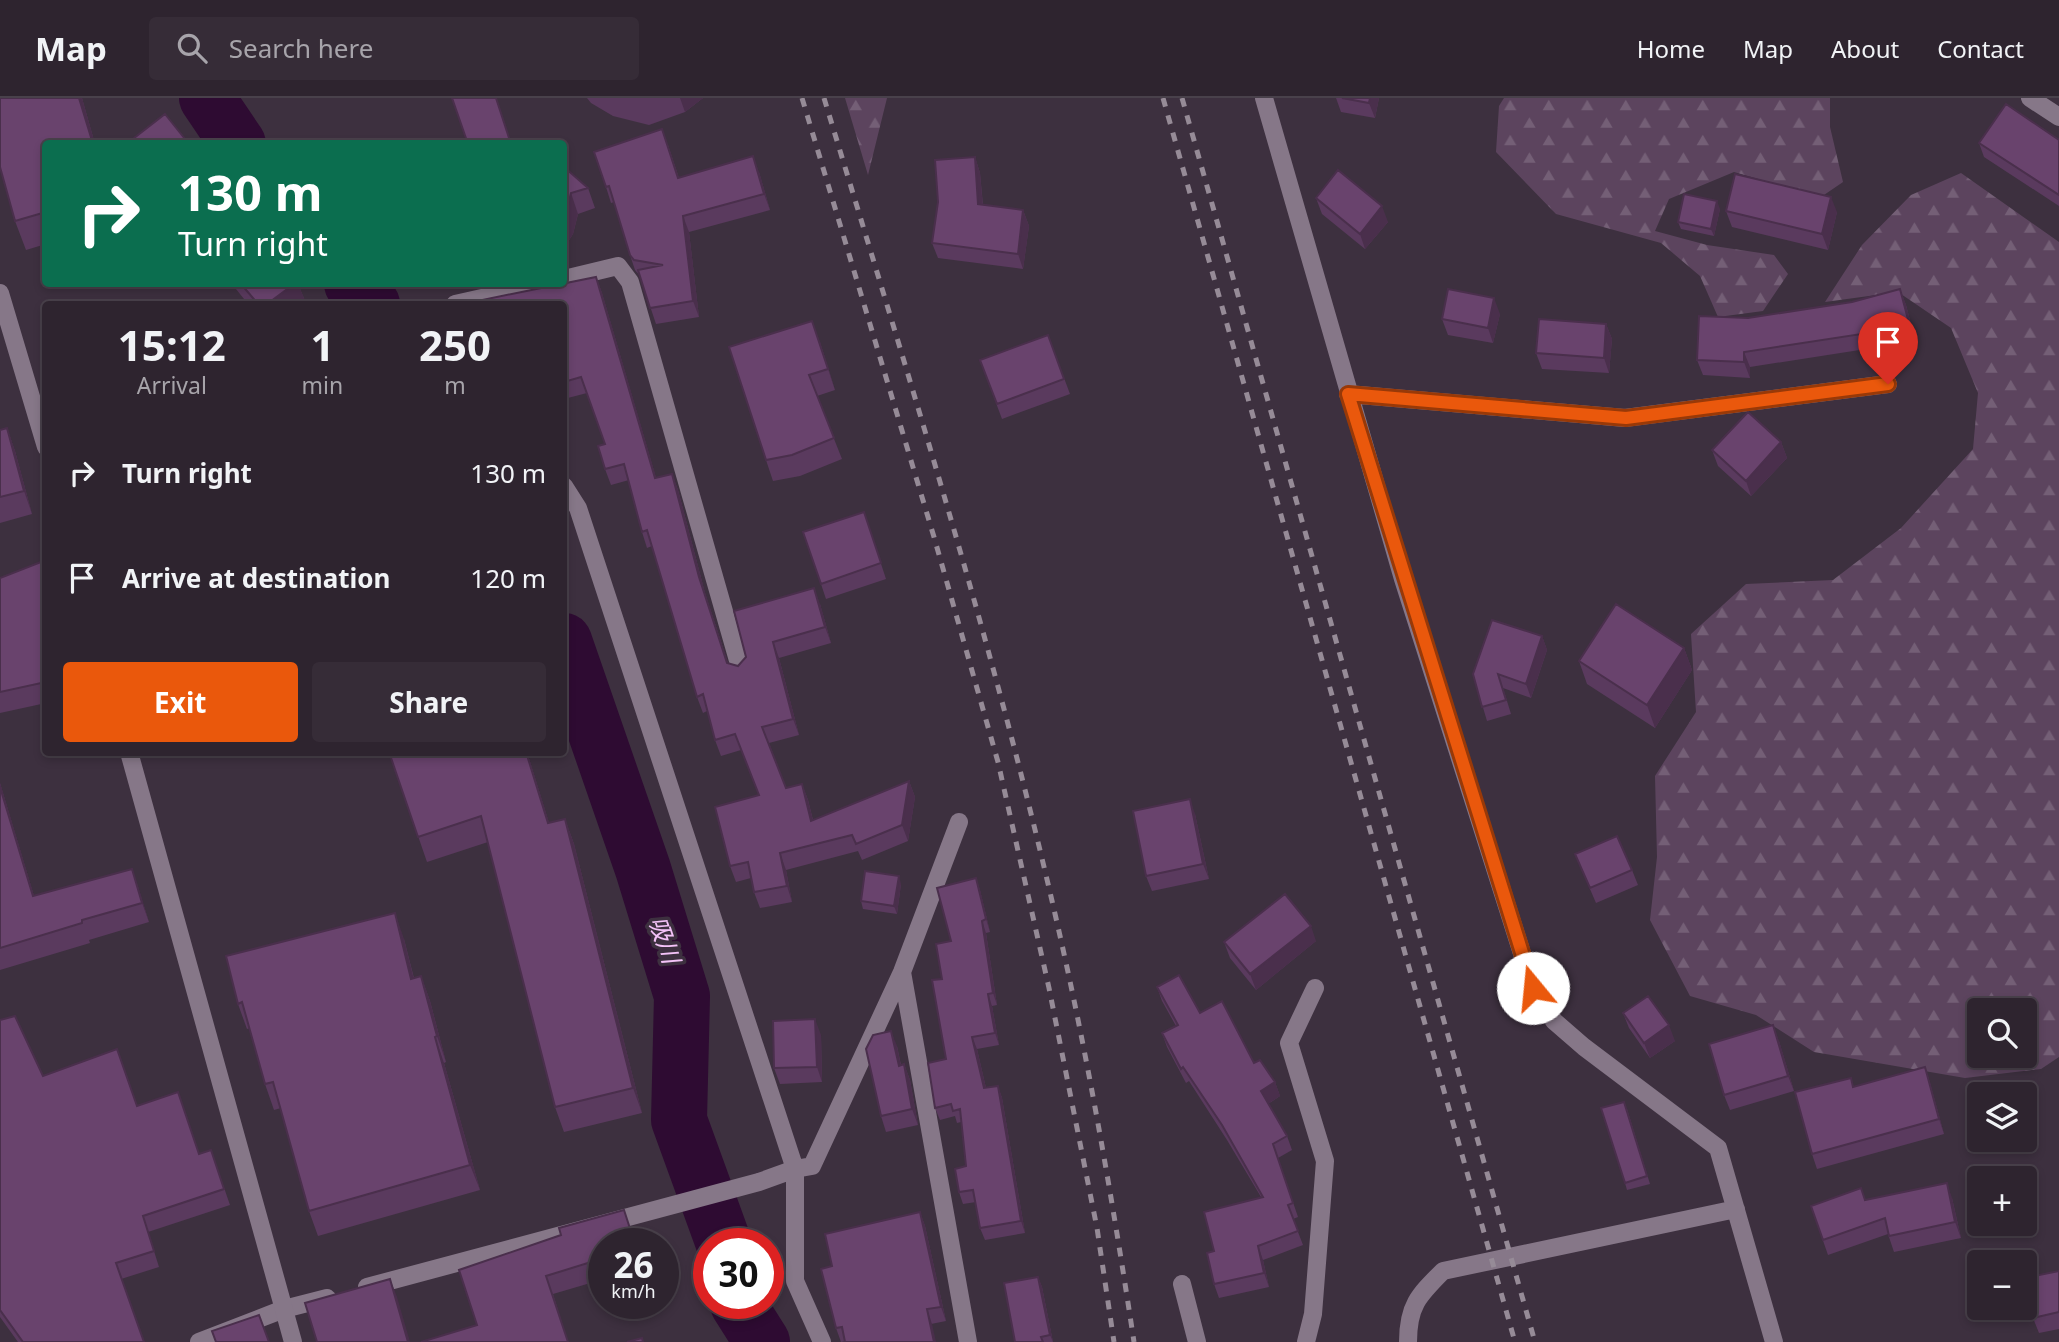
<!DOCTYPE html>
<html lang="en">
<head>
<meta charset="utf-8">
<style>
  :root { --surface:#2e242f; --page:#362c37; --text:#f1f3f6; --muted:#a7a4aa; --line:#49414b; --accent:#ea580c }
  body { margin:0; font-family:"Noto Sans","Noto Sans JP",sans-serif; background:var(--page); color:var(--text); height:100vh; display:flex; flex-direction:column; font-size:26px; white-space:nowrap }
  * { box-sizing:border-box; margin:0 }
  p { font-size:23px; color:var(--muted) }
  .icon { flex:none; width:38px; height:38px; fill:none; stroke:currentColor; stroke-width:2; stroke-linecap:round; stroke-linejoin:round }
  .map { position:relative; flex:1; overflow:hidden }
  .drawer { position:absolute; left:42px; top:203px; width:525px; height:455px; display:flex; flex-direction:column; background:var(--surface); border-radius:7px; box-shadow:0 4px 10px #0003,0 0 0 2px var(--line) }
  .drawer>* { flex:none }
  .banner { position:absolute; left:42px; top:42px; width:525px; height:147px; border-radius:7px; box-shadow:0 4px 10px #0003,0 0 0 2px var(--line); background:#0b6e4f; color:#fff; overflow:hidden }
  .controls { position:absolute; left:1967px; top:900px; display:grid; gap:14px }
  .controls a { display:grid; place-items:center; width:70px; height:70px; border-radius:7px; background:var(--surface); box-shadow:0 4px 10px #0003,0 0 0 2px var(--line); font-size:35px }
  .speed { position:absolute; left:588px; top:1130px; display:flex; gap:14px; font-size:35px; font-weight:700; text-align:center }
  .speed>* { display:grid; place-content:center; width:91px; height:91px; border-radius:50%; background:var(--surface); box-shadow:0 4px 10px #0003,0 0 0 2px var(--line); line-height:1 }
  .speed small { font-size:18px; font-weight:400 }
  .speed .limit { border:10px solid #d22; background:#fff; color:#111 }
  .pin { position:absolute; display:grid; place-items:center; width:60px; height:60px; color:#fff; margin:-72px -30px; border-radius:50% 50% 50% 0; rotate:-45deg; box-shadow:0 0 7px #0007 }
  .pin .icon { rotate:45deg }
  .me { position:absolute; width:77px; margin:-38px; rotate:343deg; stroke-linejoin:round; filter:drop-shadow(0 0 5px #0008) }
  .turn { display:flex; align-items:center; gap:24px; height:147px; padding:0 21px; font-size:32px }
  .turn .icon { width:91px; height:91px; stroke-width:2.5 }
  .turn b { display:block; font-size:49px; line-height:60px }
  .eta { display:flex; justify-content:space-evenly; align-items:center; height:119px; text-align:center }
  .eta b { font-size:42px; font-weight:700; line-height:49px }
  .action { display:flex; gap:14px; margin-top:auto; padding:14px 21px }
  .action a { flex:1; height:80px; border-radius:7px; background:var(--accent); color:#fff; font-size:28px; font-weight:700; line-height:80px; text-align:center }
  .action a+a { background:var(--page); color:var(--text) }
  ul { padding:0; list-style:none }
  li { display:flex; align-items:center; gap:21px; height:105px; padding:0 21px }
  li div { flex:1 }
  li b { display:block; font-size:26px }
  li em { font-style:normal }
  header { display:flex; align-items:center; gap:42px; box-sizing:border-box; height:98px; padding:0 35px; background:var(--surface); border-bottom:2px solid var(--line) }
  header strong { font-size:33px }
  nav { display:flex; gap:38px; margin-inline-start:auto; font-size:24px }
  .search { width:490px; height:63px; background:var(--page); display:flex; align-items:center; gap:18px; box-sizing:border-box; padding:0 24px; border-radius:7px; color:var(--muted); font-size:26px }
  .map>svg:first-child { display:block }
  .forest { fill:url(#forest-firs); fill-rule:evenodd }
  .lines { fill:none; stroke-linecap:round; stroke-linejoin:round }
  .river { stroke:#2e0b32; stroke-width:56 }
  .street { stroke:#867788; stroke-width:18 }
  .secondary { stroke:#867788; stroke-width:18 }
  .rail { stroke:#968b97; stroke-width:5; stroke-dasharray:9 9; stroke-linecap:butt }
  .wall { fill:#5a3a5e }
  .shaded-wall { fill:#4a2f4c }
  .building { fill:#69436d; stroke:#4a2f4c; stroke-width:2 }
  .route-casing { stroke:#983908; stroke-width:18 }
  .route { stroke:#ea580c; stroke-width:12 }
  .labels { text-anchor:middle; stroke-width:7; stroke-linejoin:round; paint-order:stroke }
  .water-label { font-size:24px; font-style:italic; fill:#f4c3f8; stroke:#3d303f }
</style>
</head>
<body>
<header>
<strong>Map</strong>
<div class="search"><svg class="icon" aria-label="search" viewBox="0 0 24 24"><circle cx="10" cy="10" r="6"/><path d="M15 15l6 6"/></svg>Search here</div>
<nav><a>Home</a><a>Map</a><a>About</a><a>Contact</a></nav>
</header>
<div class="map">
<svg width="2059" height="1244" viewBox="0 0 2059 1244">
  <defs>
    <pattern id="forest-firs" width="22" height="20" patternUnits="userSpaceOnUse" patternTransform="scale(1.75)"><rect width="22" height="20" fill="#5c445e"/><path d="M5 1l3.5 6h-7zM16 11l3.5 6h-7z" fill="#745f76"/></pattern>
  </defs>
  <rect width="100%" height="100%" fill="#3d303f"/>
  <path class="forest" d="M845,0H887L868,77Z
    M1504,0H1830V29L1843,84L1821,99L1734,74L1669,101L1655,133L1707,147L1774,157L1788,176L1763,213L1718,219L1700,178L1661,145L1556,116L1496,54L1499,8Z
    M1961,75L2059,144V959L2041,971L1965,980L1814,954L1756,917L1690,898L1650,822L1657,759L1655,678L1696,614L1691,536L1746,486L1833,482L1901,430L1973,351L1978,295L1951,230L1898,194L1825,204L1862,147L1911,97ZM1979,912H2025V957H1979Z"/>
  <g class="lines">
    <path class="river" d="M207,0L238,46
      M352,186L372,206
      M564,543L643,771L682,898L679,1022L724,1146
      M738,1206L762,1244"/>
    <path class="street" d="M1264,0L1403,481L1533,890L1554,923L1584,949L1718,1050L1774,1244
      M2030,0L2059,19
      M564,181L618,168L630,184L741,573
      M455,206L544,186
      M1348,296L1625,320L1888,286
      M564,388L578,410L795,1071L812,1068L902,874L959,724
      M902,874L968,1244
      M1182,1186L1197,1244
      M367,1189L759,1084L795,1071V1183L822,1244
      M199,1244L284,1211L327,1200
      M1306,1244L1313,1216L1325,1063L1289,945L1315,890
      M1408,1244C1408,1208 1418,1198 1443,1173L1736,1111"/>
    <path class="secondary" d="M0,195L46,349
      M129,654L293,1244"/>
    <path class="rail" d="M802,0L934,439L998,664L1049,890L1097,1130L1114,1244
      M824,0C913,294 1007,588 1071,888C1096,1006 1116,1125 1134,1244
      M1163,0L1515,1244
      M1182,0L1535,1244"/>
  </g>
  <path class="wall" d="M0,0H82L95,46H46V146L26,152L15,123L0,69Z
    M587,0H703L685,14L649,27L613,18L591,5Z
    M1336,0H1379L1375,20L1341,14Z
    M2059,42V108L1984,59L1979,45Z
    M668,47L679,80L759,74L770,112L689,134L699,219L656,226L640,178L635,172L630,157L614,104L611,105L606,89Z
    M975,59L980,75L983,107L1023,112L1029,128L1023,171L938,160L932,145Z
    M564,69L588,90L595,110L578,116L573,136L564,150Z
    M1316,100L1388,124L1365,151L1322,116Z
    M1720,111L1714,138L1681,131L1678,124Z
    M1726,113L1837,114L1828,152L1732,129Z
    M596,179L602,195L656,380L672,376L678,392L705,495L728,565L738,568L820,506L831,545L779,560L799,637L769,645L786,690L802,686L808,702L813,722L909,683L915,699L908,743L862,762L858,753L786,772L792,804L760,810L754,794L751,780L736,784L730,768L759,697L741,652L721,658L715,642L707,613L703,615L697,599L652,448L647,450L642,434L629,382L611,387L605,371V346L587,295L564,301V206Z
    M232,186H298L306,205L304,206H248Z
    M1900,191L1906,207L1916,245L1868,257L1866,251L1750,269V280L1703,277L1697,262L1748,220L1852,204Z
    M1500,216L1493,245L1448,237L1442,221Z
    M1606,226L1612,241L1609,275L1542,271L1536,255Z
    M1048,237L1070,296L1002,321L980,262Z
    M820,244L835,292L817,298L842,361L800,378L773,383L766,362Z
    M7,330L15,353L32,416L0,425V332Z
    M1781,344L1787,360L1751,398L1718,368L1712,352Z
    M864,414L886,481L826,501L821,486Z
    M46,462V605L0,615V480Z
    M1542,538L1547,552L1531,600L1503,590L1511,616L1487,623L1473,576Z
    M1684,550L1692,572L1655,630L1587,586L1579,563Z
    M389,654H527L549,725L565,721L574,746L642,1015L564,1034L555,1009L488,744L427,764Z
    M0,685L34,798L132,771L149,824L89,842L90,845L0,872Z
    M1195,716L1209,781L1152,793L1146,778Z
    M1575,756L1632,772L1638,787L1596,805Z
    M976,780L980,792L990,834L986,835L997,907L992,908L999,947L977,951L986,990L998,988L1002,1000L1025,1135L985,1142L980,1130L976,1104L963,1106L959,1094L966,1068L961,1024L957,1025L955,1018L940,1022L935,1010L946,961L942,881L951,843Z
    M901,786L897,816L863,811L861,803Z
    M404,841L414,880L421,878L430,903L446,964L444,965L480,1092L318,1138L309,1113L281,1010L274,1012L265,986L250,930L247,931L238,906Z
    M1316,843L1256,892L1230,860L1224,844Z
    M1157,889L1200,915L1275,984L1280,998L1268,1006L1287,1038L1292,1052L1278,1060L1298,1119L1293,1121L1303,1147L1263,1162L1269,1189L1219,1200L1214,1186V1153L1261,1099L1227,1042L1189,983L1186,985L1167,949L1162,935L1176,928L1162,903Z
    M1623,915L1675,943L1650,960L1629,930Z
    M0,922L43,978L138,1008L200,1056L211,1052L230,1107L148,1134L159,1169L121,1181L144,1244H18L0,1219Z
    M821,937L822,984L780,986L774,970Z
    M1779,943L1794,993L1730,1012L1724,997Z
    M897,948L901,967L904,966L910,982L918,1027L886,1034L881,1018Z
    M1925,969L1930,985L1944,1036L1817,1071L1812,1056L1854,989Z
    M1627,1011L1650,1086L1627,1092L1625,1085Z
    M1952,1100L1961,1140L1894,1154L1888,1136L1828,1157L1811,1108L1865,1102Z
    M920,1114L925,1128L946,1223L841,1244L836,1230L832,1168Z
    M631,1130L604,1146V1181L553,1196L568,1244H421L477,1227L459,1172Z
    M2059,1173V1231L2039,1235L2033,1220Z
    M1038,1179L1042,1189L1053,1244H1015Z"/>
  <path class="shaded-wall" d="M79,0H82L95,46H93Z
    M680,0H703L685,14Z
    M1370,0H1379L1375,20L1369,5Z
    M753,58L759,74L770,112L764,96Z
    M975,59L980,75L984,122L978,106Z
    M571,95L578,116L573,136L564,150V119Z
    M1831,99L1837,114L1828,152L1822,136Z
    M1717,103L1720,111L1714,138L1711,131Z
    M1382,108L1388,124L1365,151L1360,136Z
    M1023,112L1029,128L1023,171L1018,156Z
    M683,118L689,134L699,219L693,203Z
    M596,179L602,195L661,396L655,380Z
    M294,186H298L306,205L304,206H267Z
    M1900,191L1906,207L1916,245L1910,229Z
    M1494,200L1500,216L1493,245L1488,230Z
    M812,223L820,244L835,292Z
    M1606,226L1612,241L1609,275L1604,260Z
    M1744,254L1750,269V280L1744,264Z
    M7,330L15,353L32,416L24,393Z
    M1781,344L1787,360L1751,398L1746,383Z
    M672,376L678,392L705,495L733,581L699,479Z
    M814,490L820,506L831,545L825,529Z
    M1542,538L1547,552L1531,600L1526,586Z
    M773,544L779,560L799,637L793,621Z
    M1684,550L1692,572L1655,630L1647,607Z
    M526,654H527L557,750L548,725Z
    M909,683L915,699L908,743L902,727Z
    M0,685L40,818L33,798L0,689Z
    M802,686L808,702L817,739L811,723Z
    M1190,701L1195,716L1209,781L1203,766Z
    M565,721L574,746L642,1015L633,990Z
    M780,755L786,772L792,804L787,788Z
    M132,771L139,791L149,824L142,805Z
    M899,778L901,786L897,816L894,808Z
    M976,780L980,792L990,834L986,821Z
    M395,815L404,841L420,906L411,881Z
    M982,823L986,835L997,907L993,895Z
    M1311,828L1316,843L1256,892L1250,876Z
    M421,878L430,903L446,964L437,938Z
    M988,896L992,908L999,947L995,935Z
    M815,921L821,937L822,984L817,969Z
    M1669,927L1675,943L1650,960L1644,945Z
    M1773,927L1779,943L1794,993L1788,978Z
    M891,933L897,948L904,983L899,968Z
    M435,939L444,965L480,1092L470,1067Z
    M972,939L977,951L989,1003L984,990Z
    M904,966L910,982L918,1027L912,1011Z
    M1925,969L1930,985L1944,1036L1939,1021Z
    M1275,984L1280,998L1266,1007L1261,993Z
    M998,988L1002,1000L1025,1135L1021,1123Z
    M1947,1085L1952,1100L1961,1140L1955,1124Z
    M920,1114L925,1128L946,1223L941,1209Z
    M1258,1148L1263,1162L1269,1189L1264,1175Z
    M1038,1179L1042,1189L1053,1244L1050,1237Z
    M390,1181L397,1199L410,1244H408Z
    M927,1211L932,1226L936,1244H934Z"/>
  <path class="building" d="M0,0H79L93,46H46V114L15,123L0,69Z
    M452,0H496L511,46H468Z
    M1342,0H1370L1369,5Z
    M2006,6L2059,42V97L1979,45Z
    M165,16L189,46H130L129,44Z
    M662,31L678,80L753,58L764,96L683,118L693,203L650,210L638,172L663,167L634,162L630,157L609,88L606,89L594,54Z
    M975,59L978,106L1023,112L1018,156L932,145L938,104L935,62Z
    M564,69L588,90L571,95L566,115L564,119Z
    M1338,72L1382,108L1360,136L1316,100Z
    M1735,76L1831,99L1822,136L1726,113Z
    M1684,96L1717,103L1711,131L1678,124Z
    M596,179L655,380L672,376L699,479L727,565L738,568L746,559L734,513L814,490L825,529L773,544L793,621L762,629L786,690L802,686L811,723L909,683L902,727L856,746L852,737L780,755L787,788L754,794L748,764L730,768L715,709L759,697L735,636L715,642L703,596L697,599L647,432L642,434L624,366L605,371L598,348L605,346L581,279L564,284V206H482V202Z
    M241,186H294L267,206H258Z
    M1448,191L1494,200L1488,230L1442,221Z
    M1900,191L1910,229L1863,242L1861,236L1744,254V264L1697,262L1699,218L1748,220L1852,204Z
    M1539,221L1606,226L1604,260L1536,255Z
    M812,223L828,271L809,277L834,340L792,357L766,362L729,249Z
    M1048,237L1064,281L997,306L980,262Z
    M1748,314L1781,344L1746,383L1712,352Z
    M7,330L24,393L0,399V332Z
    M864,414L881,465L821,486L803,434Z
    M46,462V584L0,594V480Z
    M1616,506L1684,550L1647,607L1579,563Z
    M1492,522L1542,538L1526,586L1498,576L1506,602L1482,609L1473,576Z
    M389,654H526L548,725L565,721L633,990L555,1009L481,718L418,739Z
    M0,689L33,798L132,771L142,805L82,822V825L0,850Z
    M1190,701L1203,766L1146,778L1133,713Z
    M1617,738L1632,772L1590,790L1575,756Z
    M865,773L899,778L894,808L861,803Z
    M976,780L986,821L982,823L993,895L988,896L995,935L972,939L984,990L998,988L1021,1123L980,1130L973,1092L959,1094L955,1071L966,1068L960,1011L953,1013L951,1006L935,1010L928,965L946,961L932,882L942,881L936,846L951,843L937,790Z
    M1285,796L1311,828L1250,876L1224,844Z
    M395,815L411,881L421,878L437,938L435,939L470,1067L309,1113L273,984L265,986L242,904L238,906L226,858Z
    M1179,877L1200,915L1222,903L1254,965L1260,962L1275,984L1261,993L1287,1038L1273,1046L1293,1105L1288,1107L1298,1133L1258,1148L1264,1175L1214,1186L1207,1155L1214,1153L1204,1114L1263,1099L1222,1027L1183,969L1181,971L1162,935L1178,927L1157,889Z
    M1648,898L1669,927L1644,945L1623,915Z
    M15,918L43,978L117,951L137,1008L178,994L199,1056L211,1052L224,1091L143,1118L154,1153L116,1165L144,1244H23L0,1212V922Z
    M815,921L817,969L774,970L773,923Z
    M1773,927L1788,978L1724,997L1709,946Z
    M891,933L899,968L904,966L912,1011L881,1018L866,951L873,937Z
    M1925,969L1939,1021L1812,1056L1795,994L1851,980L1853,989Z
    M1624,1004L1647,1078L1625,1085L1601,1010Z
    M1947,1085L1955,1124L1889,1138L1885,1120L1823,1142L1811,1108L1861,1090L1865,1102Z
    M624,1112L635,1146H604V1160L546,1178L568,1244H421L477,1227L459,1172L561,1137L559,1130Z
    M920,1114L941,1209L927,1211L934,1244H845L842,1229L836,1230L821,1171L832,1168L825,1136Z
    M2059,1173V1214L2033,1220L2025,1180Z
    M1038,1179L1050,1237L1041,1239L1043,1244H1015L1004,1185Z
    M390,1181L408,1244H317L305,1205Z
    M259,1217L269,1244H216L212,1233Z
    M642,1240L643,1244H627Z"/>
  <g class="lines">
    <g class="route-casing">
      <path id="route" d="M1533,890L1348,296L1626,320L1888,286"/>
    </g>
    <use href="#route" class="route"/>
  </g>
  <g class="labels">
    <g class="water-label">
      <text transform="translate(664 842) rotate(71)" y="8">吸川</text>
    </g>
  </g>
</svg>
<div class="controls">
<a><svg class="icon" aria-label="search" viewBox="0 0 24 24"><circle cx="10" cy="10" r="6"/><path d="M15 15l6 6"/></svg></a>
<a><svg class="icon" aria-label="layers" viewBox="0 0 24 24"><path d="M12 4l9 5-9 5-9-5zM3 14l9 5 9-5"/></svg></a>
<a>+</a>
<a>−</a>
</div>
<div class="speed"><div>26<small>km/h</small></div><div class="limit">30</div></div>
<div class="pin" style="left:1888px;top:286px;background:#d93025"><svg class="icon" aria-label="arrive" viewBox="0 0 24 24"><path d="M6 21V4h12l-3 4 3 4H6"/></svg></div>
<svg class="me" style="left:1533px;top:890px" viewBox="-20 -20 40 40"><circle r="19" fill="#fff"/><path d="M0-13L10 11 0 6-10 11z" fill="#ea580c"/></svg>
<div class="banner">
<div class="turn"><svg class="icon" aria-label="right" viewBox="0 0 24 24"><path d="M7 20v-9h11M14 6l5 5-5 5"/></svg><div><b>130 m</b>Turn right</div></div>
</div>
<section class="drawer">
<div class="eta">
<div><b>15:12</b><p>Arrival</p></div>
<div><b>1</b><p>min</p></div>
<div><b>250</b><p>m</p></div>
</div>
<ul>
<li><svg class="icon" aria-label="right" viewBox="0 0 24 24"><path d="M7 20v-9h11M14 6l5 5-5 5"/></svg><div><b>Turn right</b></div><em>130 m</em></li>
<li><svg class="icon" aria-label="arrive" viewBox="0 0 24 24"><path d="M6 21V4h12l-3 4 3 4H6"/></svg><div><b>Arrive at destination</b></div><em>120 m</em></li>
</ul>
<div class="action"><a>Exit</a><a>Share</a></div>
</section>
</div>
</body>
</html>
